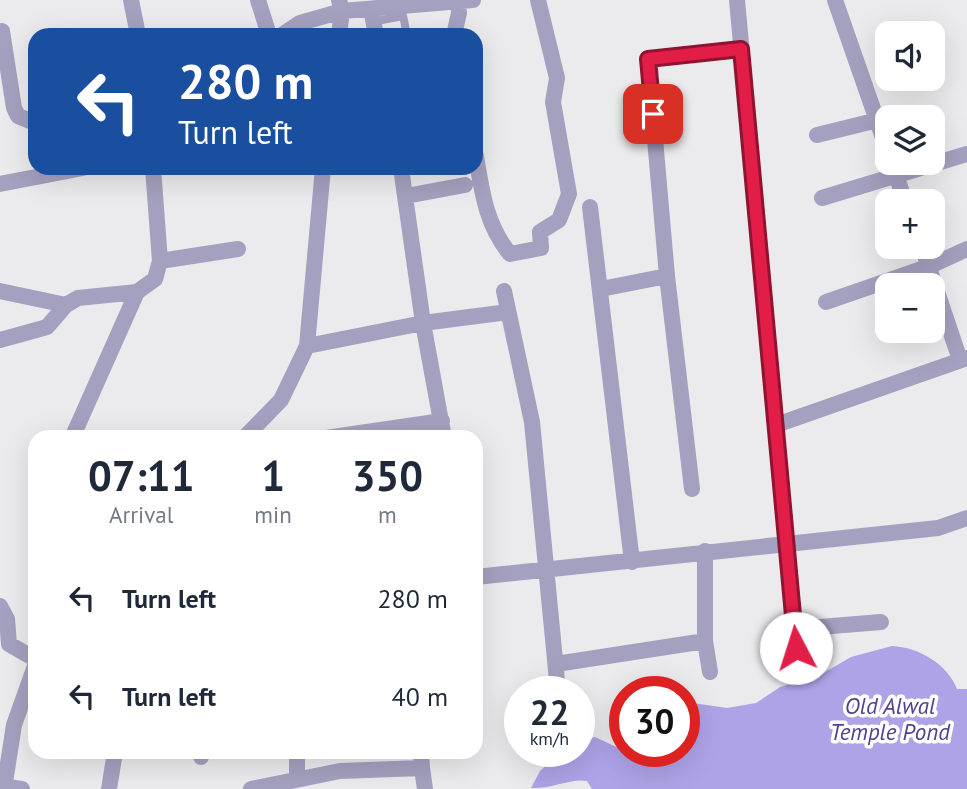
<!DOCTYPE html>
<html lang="en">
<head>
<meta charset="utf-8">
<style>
  :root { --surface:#fff; --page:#f2f2f3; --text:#1f2937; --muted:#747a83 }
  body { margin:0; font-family:"PT Sans",sans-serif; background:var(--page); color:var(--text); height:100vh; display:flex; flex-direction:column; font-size:26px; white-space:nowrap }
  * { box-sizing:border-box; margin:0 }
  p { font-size:23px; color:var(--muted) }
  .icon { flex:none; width:38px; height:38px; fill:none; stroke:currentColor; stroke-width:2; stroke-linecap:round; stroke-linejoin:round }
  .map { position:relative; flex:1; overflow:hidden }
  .sheet { position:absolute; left:28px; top:430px; width:455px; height:329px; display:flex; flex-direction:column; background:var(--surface); border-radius:21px; box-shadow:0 7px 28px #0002 }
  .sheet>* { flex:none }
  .guide { position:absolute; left:28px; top:28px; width:455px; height:147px; border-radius:21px; box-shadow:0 7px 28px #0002; background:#1a4fa0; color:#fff; overflow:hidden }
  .tools { position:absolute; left:875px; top:21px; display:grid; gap:14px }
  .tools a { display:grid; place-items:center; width:70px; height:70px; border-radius:14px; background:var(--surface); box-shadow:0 7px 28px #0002; font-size:35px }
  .speed { position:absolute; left:504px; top:676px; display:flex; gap:14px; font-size:35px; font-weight:700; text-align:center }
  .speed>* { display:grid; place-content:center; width:91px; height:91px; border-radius:50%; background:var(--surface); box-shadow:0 7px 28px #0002; line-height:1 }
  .speed small { font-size:18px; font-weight:400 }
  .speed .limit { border:10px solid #d22; background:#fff; color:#111 }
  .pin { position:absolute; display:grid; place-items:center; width:60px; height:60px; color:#fff; margin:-30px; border-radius:14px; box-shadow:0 4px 10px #0006 }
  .me { position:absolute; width:77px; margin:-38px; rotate:355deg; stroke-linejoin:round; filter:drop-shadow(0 0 5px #0008) }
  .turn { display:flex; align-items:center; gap:24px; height:147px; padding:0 35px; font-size:32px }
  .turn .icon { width:91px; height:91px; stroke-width:2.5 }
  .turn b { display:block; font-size:49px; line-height:60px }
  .eta { display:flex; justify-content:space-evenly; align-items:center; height:119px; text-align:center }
  .eta b { font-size:42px; font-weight:700; line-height:49px }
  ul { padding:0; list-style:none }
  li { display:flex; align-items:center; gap:21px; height:98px; padding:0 35px }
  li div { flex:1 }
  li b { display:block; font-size:26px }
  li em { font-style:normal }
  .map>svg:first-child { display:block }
  .water { fill:#aea3e7 }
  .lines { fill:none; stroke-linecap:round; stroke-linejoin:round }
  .lane { stroke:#a4a0bf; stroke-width:8 }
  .street { stroke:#a4a0bf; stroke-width:16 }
  .route-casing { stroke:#92132f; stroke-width:18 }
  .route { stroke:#e11d48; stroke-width:12 }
  .labels { text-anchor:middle; stroke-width:7; stroke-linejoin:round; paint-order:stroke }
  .water-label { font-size:23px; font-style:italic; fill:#534090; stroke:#fff }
</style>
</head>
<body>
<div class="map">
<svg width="967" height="789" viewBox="0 0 967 789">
  <rect width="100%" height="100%" fill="#ebebee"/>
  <path class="water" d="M892,646C919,647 948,665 957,689H967V789H592L587,781C571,778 552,789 531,788L540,771L561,751H579V742L595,737L625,751H684L686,702L727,708L756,703L780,687L820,675L851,657Z"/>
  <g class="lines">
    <path class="lane" d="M401,6L407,35
      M382,20L403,16"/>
    <path class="street" d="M131,0L138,35
      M258,0L269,35
      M737,0L798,667
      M835,0L887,149
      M371,9L376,35
      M2,31L14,108L18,116L35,123
      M282,35L300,23L342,11L339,0
      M339,35L342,11L473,0
      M454,35L459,13L458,2
      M817,135L878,120
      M476,156C482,192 486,225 510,254L541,248L540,232L559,220L569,194L553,102L557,78L538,0
      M892,163L905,201
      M401,168L423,323L444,438
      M0,184L83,168
      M406,196L465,185
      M822,198L967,154
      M590,207L632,562
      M922,247L960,360
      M160,261L238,249
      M601,289L667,276
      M0,291L66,305
      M504,291L532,422L558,691
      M826,302L930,266L967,249
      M0,340L47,327L66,305L78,298L137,292L155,279L160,261L153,168
      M307,346L423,323L508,312
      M776,425L967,358
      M72,438L137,292
      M244,438L281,400L307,346L323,168
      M326,438L442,421
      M692,489L667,276L648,59L741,49
      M705,551V641L710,672
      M476,577L938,528L967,518
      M0,606L7,619L9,644L35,659
      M795,629L881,622
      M556,664L705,641
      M201,757V752
      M422,768L425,789
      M297,779V752
      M0,786L22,789
      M4,789L14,725L35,666
      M109,789L115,752
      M251,789L340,771L422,768L421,752"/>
  </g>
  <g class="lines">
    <g class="route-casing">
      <path id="route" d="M653,114L648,59L741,49L796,648"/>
    </g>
    <use href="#route" class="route"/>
  </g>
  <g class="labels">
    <g class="water-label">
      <text x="890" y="714">Old Alwal<tspan x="890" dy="26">Temple Pond</tspan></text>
    </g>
  </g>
</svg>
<div class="tools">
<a><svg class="icon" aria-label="sound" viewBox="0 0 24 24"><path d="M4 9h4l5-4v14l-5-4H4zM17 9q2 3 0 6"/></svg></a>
<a><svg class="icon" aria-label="layers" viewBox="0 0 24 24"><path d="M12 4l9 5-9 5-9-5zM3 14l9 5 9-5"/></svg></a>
<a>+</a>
<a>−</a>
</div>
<div class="speed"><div>22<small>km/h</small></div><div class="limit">30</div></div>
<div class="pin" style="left:653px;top:114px;background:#d93025"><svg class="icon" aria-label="arrive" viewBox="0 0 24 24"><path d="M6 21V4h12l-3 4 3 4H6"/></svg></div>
<svg class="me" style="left:796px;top:648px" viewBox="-20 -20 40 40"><circle r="19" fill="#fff"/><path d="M0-13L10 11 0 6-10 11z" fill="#e11d48"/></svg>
<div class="guide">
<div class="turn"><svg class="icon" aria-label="left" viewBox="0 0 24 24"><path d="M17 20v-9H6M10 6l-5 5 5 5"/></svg><div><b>280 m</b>Turn left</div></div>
</div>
<section class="sheet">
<div class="eta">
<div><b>07:11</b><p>Arrival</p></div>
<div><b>1</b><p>min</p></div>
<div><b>350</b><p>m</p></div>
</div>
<ul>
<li><svg class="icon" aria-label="left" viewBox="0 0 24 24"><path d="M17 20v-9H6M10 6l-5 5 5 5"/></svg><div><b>Turn left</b></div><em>280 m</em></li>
<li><svg class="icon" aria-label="left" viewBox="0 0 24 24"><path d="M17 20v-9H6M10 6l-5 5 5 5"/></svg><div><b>Turn left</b></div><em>40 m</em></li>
</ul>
</section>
</div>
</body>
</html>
